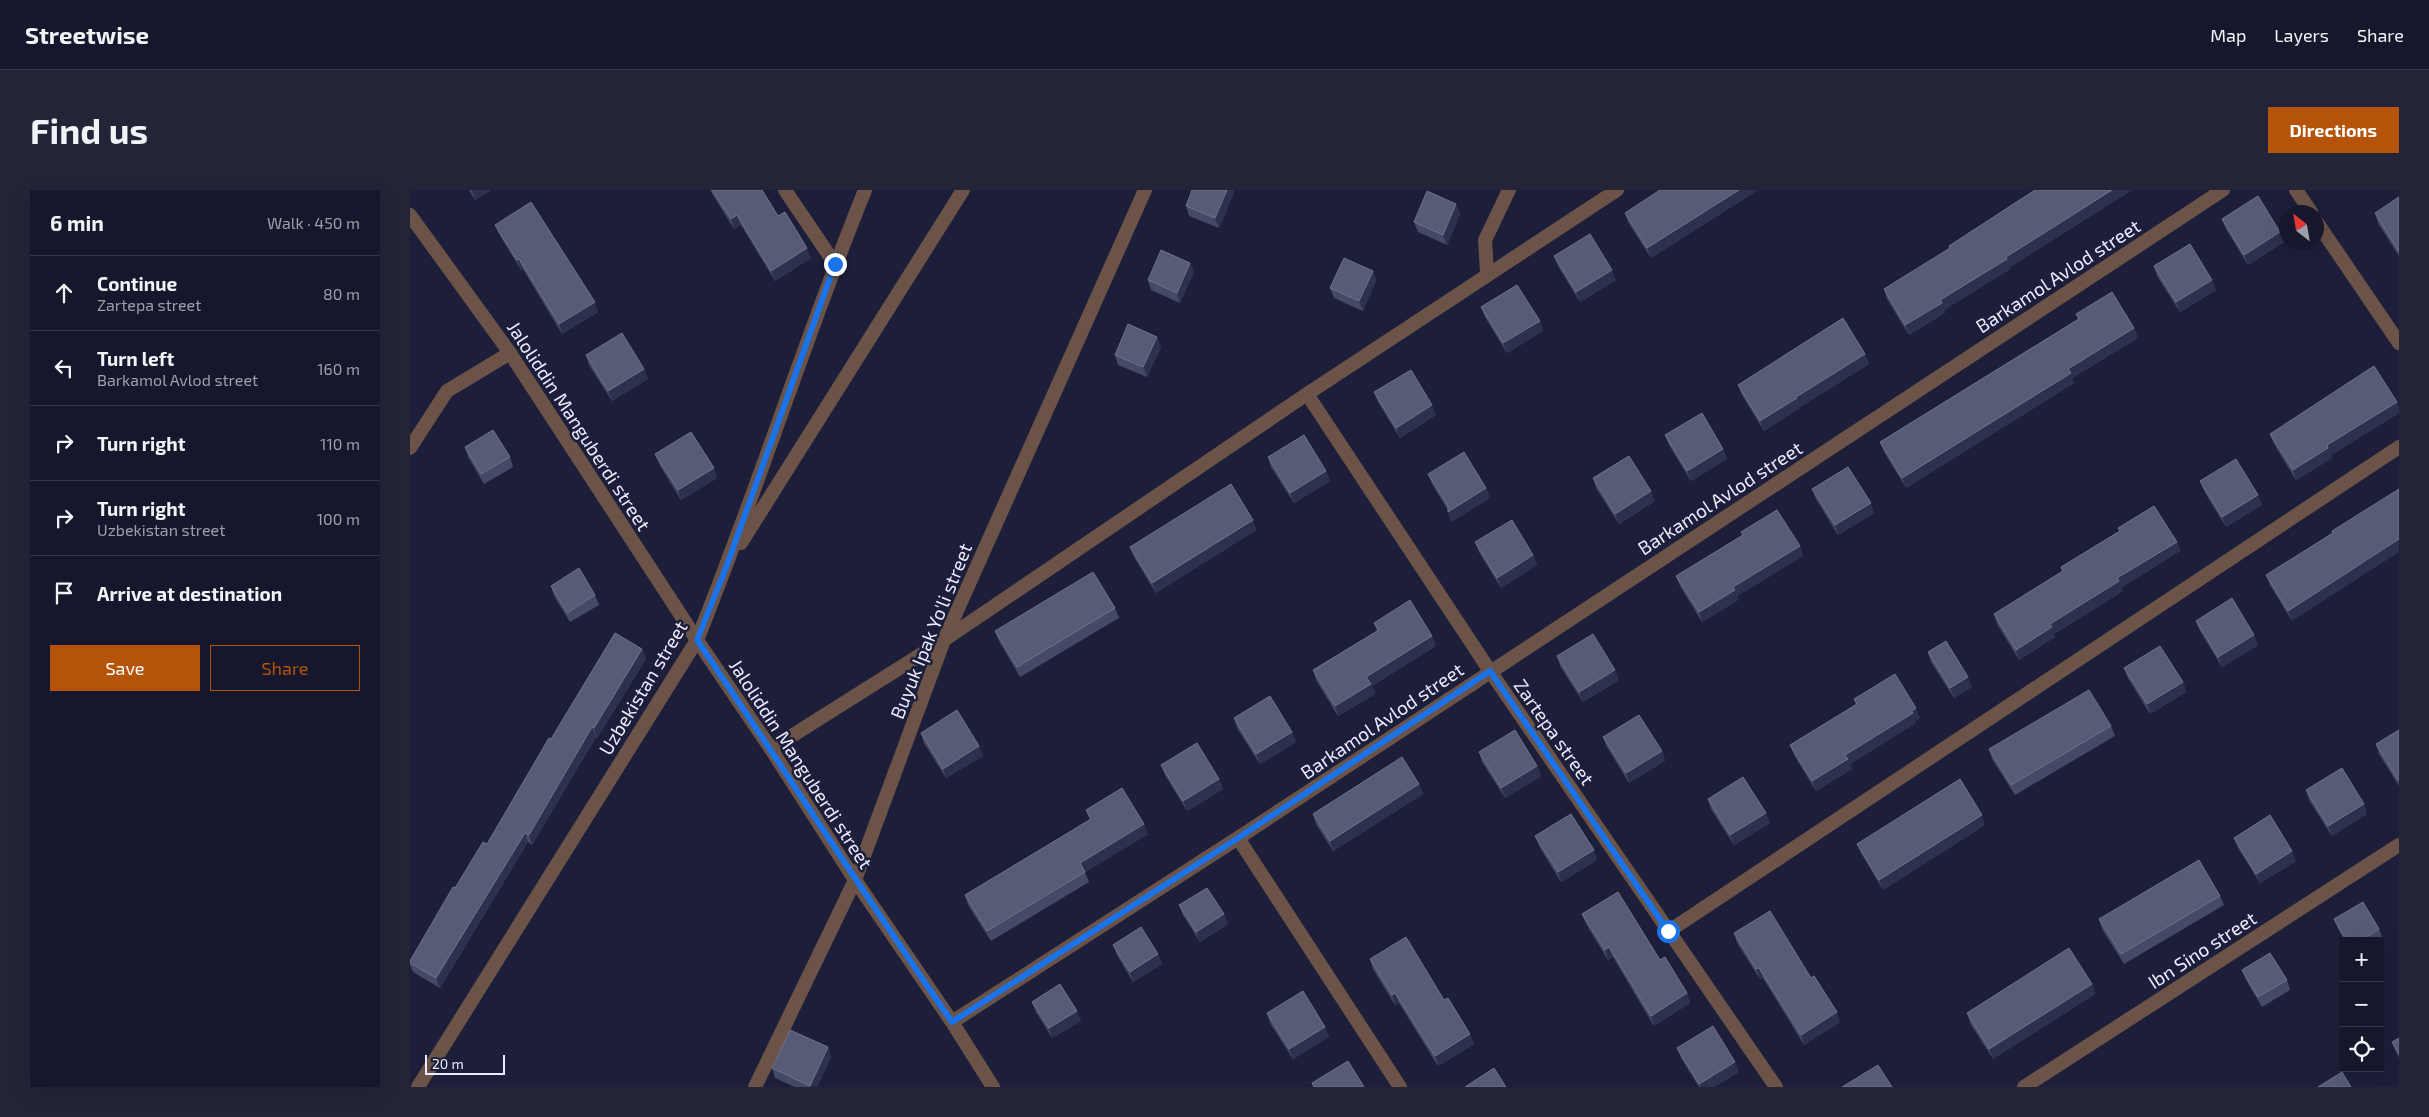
<!DOCTYPE html>
<meta charset="utf-8">
<style>
body{margin:0;font-family:"Exo 2",sans-serif;background:#232438;color:#f1f3f6}
.controls{position:absolute;right:15px;bottom:15px;display:grid;overflow:hidden;border-radius:0px;box-shadow:0 5px 20px #0002}
.controls button{width:45px;height:45px;display:grid;place-items:center;padding:0;border:0;border-bottom:1px solid #353648;background:#16172c;color:#f1f3f6;font:25px sans-serif}
.compass{position:absolute;left:1869px;top:15px;width:45px;height:45px;border-radius:50%;background:#16172c;box-shadow:0 5px 20px #0002;rotate:329deg}
.scale{position:absolute;left:15px;bottom:12px;width:80px;box-sizing:border-box;padding-left:5px;border:2px solid #e9ecfe;border-top:0;font-size:14px;line-height:18px;white-space:nowrap;color:#e9ecfe;-webkit-text-stroke:4px #1d1f3a;paint-order:stroke}
.stop{position:absolute;width:15px;height:15px;margin:-11px;border:4px solid #1a73e8;border-radius:50%;background:#fff}
.stop.end{background:#1a73e8;border-color:#fff;box-shadow:0 1px 5px #0008}
.list{margin:0;padding:0;list-style:none}
h2{display:flex;justify-content:space-between;align-items:center;height:65px;margin:0;padding:0 20px;font-size:21px}
h2 small{font-size:16px;font-weight:400;color:#9e9fa9}
.list li{display:grid;grid-template-columns:32px 1fr auto;gap:15px;align-items:center;box-sizing:border-box;height:75px;padding:0 20px;border-top:1px solid #353648}
.list b{display:block;font-size:19px;white-space:nowrap}
.list p{margin:0;font-size:16px;white-space:nowrap;color:#9e9fa9}
.list em{font-size:16px;font-style:normal;color:#9e9fa9}
.actions{display:flex;gap:10px;padding:15px 20px}
.actions a{flex:1;padding:11px 0;border:1px solid #b45309;border-radius:0px;text-align:center;font-size:18px;color:#b45309}
.actions .main{background:#b45309;color:#fff}
.icon{flex:none;width:28px;height:28px;fill:none;stroke:currentColor;stroke-width:2;stroke-linecap:round;stroke-linejoin:round}
.map{position:relative;flex:none;width:1989px;height:897px;overflow:hidden;border-radius:0px}
header{display:flex;align-items:center;gap:30px;box-sizing:border-box;height:70px;padding:0 25px;background:#16172c;border-bottom:1px solid #353648}
header strong{font-size:24px}
nav{display:flex;gap:28px;margin-inline-start:auto;font-size:18px}
.intro{display:flex;align-items:center;justify-content:space-between;box-sizing:border-box;height:120px;padding:0 30px}
h1{margin:0;font-size:35px}
.button{padding:12px 22px;border-radius:0px;background:#b45309;color:#fff;font-size:18px;font-weight:700}
main{display:flex;gap:30px;padding:0 30px}
aside{flex:1;background:#16172c;border-radius:0px;box-shadow:0 5px 20px #0002}
.map>svg:first-child{display:block}
</style>
<header>
<strong>Streetwise</strong>
<nav><a>Map</a><a>Layers</a><a>Share</a></nav>
</header>
<div class="intro"><h1>Find us</h1><a class="button">Directions</a></div>
<main>
<aside>
<h2>6 min<small>Walk · 450 m</small></h2>
<ul class="list">
<li><svg class="icon" aria-label="ahead" viewBox="0 0 24 24"><path d="M12 20V5M6 11l6-6 6 6"/></svg><div><b>Continue</b><p>Zartepa street</p></div><em>80 m</em></li>
<li><svg class="icon" aria-label="left" viewBox="0 0 24 24"><path d="M17 20v-9H6M10 6l-5 5 5 5"/></svg><div><b>Turn left</b><p>Barkamol Avlod street</p></div><em>160 m</em></li>
<li><svg class="icon" aria-label="right" viewBox="0 0 24 24"><path d="M7 20v-9h11M14 6l5 5-5 5"/></svg><div><b>Turn right</b></div><em>110 m</em></li>
<li><svg class="icon" aria-label="right" viewBox="0 0 24 24"><path d="M7 20v-9h11M14 6l5 5-5 5"/></svg><div><b>Turn right</b><p>Uzbekistan street</p></div><em>100 m</em></li>
<li><svg class="icon" aria-label="arrive" viewBox="0 0 24 24"><path d="M6 21V4h12l-3 4 3 4H6"/></svg><div><b>Arrive at destination</b></div></li>
</ul>
<div class="actions"><a class="main">Save</a><a>Share</a></div>
</aside>
<div class="map">
<svg width="1989" height="897" viewBox="0 0 1989 897">
<rect width="100%" height="100%" fill="#1d1f3a"/>
<g fill="none" stroke-linecap="round" stroke-linejoin="round">
<g stroke="#6b5348" stroke-width="14">
<polyline points="375,0 425,74"/>
<polyline points="1886,0 1901,22"/>
<polyline points="1906,31 1989,153"/>
<polyline points="1077,84 1075,50 1099,0"/>
<polyline points="897,204 1080,481 1366,897"/>
<polyline points="0,258 37,201 100,163"/>
<polyline points="331,353 553,0"/>
<polyline points="361,559 534,450 897,204 1207,0"/>
<polyline points="828,648 990,897"/>
<polyline points="1259,741 1989,257"/>
<polyline points="542,832 828,648 1813,0"/>
<path d="M 8,897 L 287,450 C 347,302 395,148 455,0"/>
<polyline points="345,897 445,690 534,450 735,0"/>
<polyline points="1614,897 1989,655"/>
</g>
<polyline stroke="#6b5348" stroke-width="14" points="0,25 100,163 287,450 361,559 445,690 542,832 583,897"/>
</g>
<g fill="#464965">
<polygon points="59,0 81,0 65,10"/>
<polygon points="300,0 352,0 368,26 401,68 365,91 331,35 324,39"/>
<polygon points="782,0 825,0 809,38 779,26 776,16"/>
<polygon points="1250,0 1348,0 1241,68 1218,32 1215,23"/>
<polygon points="1625,0 1722,0 1600,77 1600,79 1534,120 1535,123 1499,145 1477,109 1474,99 1540,59 1539,56"/>
<polygon points="1989,7 1989,66 1968,33 1965,23"/>
<polygon points="1046,14 1050,24 1037,55 1008,42 1004,32"/>
<polygon points="1812,29 1874,52 1838,75 1816,39"/>
<polygon points="85,35 188,122 152,144 113,79 111,80 89,44"/>
<polygon points="1144,66 1206,90 1170,112 1148,76"/>
<polygon points="780,73 784,82 770,113 741,100 738,90"/>
<polygon points="1744,76 1806,100 1770,122 1747,86"/>
<polygon points="963,81 966,91 953,121 924,108 920,98"/>
<polygon points="1071,117 1130,131 1133,141 1097,163 1075,127"/>
<polygon points="1666,124 1724,138 1728,148 1662,188 1664,193 1496,298 1474,262 1470,252 1668,129"/>
<polygon points="747,147 751,157 737,187 708,175 705,165"/>
<polygon points="1455,164 1459,174 1390,217 1390,218 1354,241 1332,205 1328,195"/>
<polygon points="176,165 234,179 238,189 202,211 179,175"/>
<polygon points="964,202 1026,225 990,248 968,212"/>
<polygon points="1987,212 1989,218 1989,223 1921,265 1922,268 1886,290 1864,254 1860,244"/>
<polygon points="1255,245 1313,259 1317,269 1281,291 1259,255"/>
<polygon points="55,257 100,267 103,277 74,294 58,267"/>
<polygon points="245,264 307,288 271,310 249,274"/>
<polygon points="858,267 916,281 920,291 884,313 861,277"/>
<polygon points="1018,284 1076,298 1080,308 1041,332 1038,320 1022,294"/>
<polygon points="1183,288 1245,311 1209,334 1186,298"/>
<polygon points="1790,291 1852,315 1816,337 1794,301"/>
<polygon points="1402,299 1464,323 1428,345 1406,309"/>
<polygon points="843,330 846,340 746,403 724,367 720,357"/>
<polygon points="1708,338 1767,352 1770,361 1711,398 1713,401 1644,444 1645,447 1609,470 1587,434 1584,424 1652,381 1651,377 1710,341"/>
<polygon points="1331,342 1390,356 1393,366 1327,406 1328,410 1292,432 1270,396 1266,386 1333,345"/>
<polygon points="1923,343 1882,431 1860,395 1856,385"/>
<polygon points="1065,352 1123,365 1127,375 1091,398 1069,362"/>
<polygon points="141,396 185,405 189,415 160,432 144,406"/>
<polygon points="705,418 709,428 610,487 589,451 585,441"/>
<polygon points="1786,431 1844,445 1848,455 1812,477 1790,441"/>
<polygon points="964,433 1022,446 1026,456 962,496 965,504 928,526 906,490 903,480 967,441"/>
<polygon points="232,459 236,469 187,548 186,547 122,655 118,652 30,798 3,782 0,775 0,771 45,698 77,654 141,549"/>
<polygon points="1518,462 1562,497 1544,508 1521,472"/>
<polygon points="1147,466 1209,490 1173,512 1150,476"/>
<polygon points="1714,478 1773,492 1776,502 1740,524 1718,488"/>
<polygon points="1444,509 1510,528 1505,531 1506,533 1440,574 1442,579 1406,601 1384,565 1380,555 1446,515"/>
<polygon points="824,528 882,542 886,552 850,574 827,538"/>
<polygon points="1701,536 1705,546 1605,605 1582,569 1579,559"/>
<polygon points="1989,540 1989,596 1969,564 1966,554"/>
<polygon points="511,543 569,556 573,566 536,588 514,553"/>
<polygon points="1193,547 1252,561 1255,571 1219,593 1197,557"/>
<polygon points="1069,562 1127,576 1131,586 1095,608 1072,572"/>
<polygon points="751,575 809,589 813,599 777,621 755,585"/>
<polygon points="1009,594 1013,604 923,661 906,634 903,624"/>
<polygon points="1896,600 1957,624 1922,646 1899,610"/>
<polygon points="1298,609 1360,633 1324,655 1301,619"/>
<polygon points="676,620 734,634 738,644 675,682 679,692 581,751 558,715 555,705 680,630"/>
<polygon points="1575,635 1473,700 1451,663 1447,654"/>
<polygon points="1125,646 1187,670 1151,692 1129,656"/>
<polygon points="1824,648 1886,671 1850,693 1828,658"/>
<polygon points="1810,706 1814,715 1714,774 1692,739 1689,729"/>
<polygon points="769,715 814,724 818,734 790,752 773,725"/>
<polygon points="1172,724 1250,770 1277,803 1280,813 1244,836 1203,767 1198,770 1176,734"/>
<polygon points="1924,729 1969,739 1973,749 1970,751 1935,751 1928,739"/>
<polygon points="1324,743 1401,788 1430,832 1394,855 1353,788 1350,789 1327,753"/>
<polygon points="703,755 748,764 752,774 723,792 707,765"/>
<polygon points="960,769 1034,810 1064,854 1028,876 989,813 985,815 963,779"/>
<polygon points="1832,780 1877,790 1880,800 1852,817 1836,790"/>
<polygon points="1682,794 1685,804 1583,869 1560,833 1557,823"/>
<polygon points="622,812 671,831 642,848 626,822"/>
<polygon points="857,823 915,837 919,847 883,869 860,833"/>
<polygon points="1989,848 1989,868 1986,862 1982,852"/>
<polygon points="418,857 421,867 407,897 385,897 365,888 362,878"/>
<polygon points="1267,858 1329,882 1304,897 1289,897 1271,868"/>
</g>
<g fill="#2e314d">
<polygon points="62,0 81,0 65,10"/>
<polygon points="817,0 825,0 809,38 805,28"/>
<polygon points="1329,0 1348,0 1241,68 1237,58"/>
<polygon points="1702,0 1722,0 1600,77 1600,79 1534,120 1535,123 1499,145 1495,135 1530,110 1596,67"/>
<polygon points="1046,14 1050,24 1037,55 1033,45"/>
<polygon points="327,25 331,35 324,39 321,29"/>
<polygon points="1870,42 1874,52 1838,75 1834,65"/>
<polygon points="397,58 401,68 365,91 361,81"/>
<polygon points="109,69 113,79 111,80 107,70"/>
<polygon points="780,73 784,82 770,113 767,103"/>
<polygon points="1202,80 1206,90 1170,112 1166,102"/>
<polygon points="963,81 966,91 953,121 949,111"/>
<polygon points="1802,90 1806,100 1770,122 1766,112"/>
<polygon points="185,112 188,122 152,144 149,134"/>
<polygon points="1130,131 1133,141 1097,163 1093,153"/>
<polygon points="1724,138 1728,148 1662,188 1664,193 1496,298 1492,288 1658,179"/>
<polygon points="747,147 751,157 737,187 733,177"/>
<polygon points="1455,164 1459,174 1390,217 1390,218 1354,241 1350,231 1386,207"/>
<polygon points="234,179 238,189 202,211 198,201"/>
<polygon points="1987,212 1989,218 1989,223 1921,265 1922,268 1886,290 1883,280 1917,255"/>
<polygon points="1022,215 1026,225 990,248 986,238"/>
<polygon points="1313,259 1317,269 1281,291 1277,281"/>
<polygon points="304,278 307,288 271,310 268,300"/>
<polygon points="916,281 920,291 884,313 880,303"/>
<polygon points="1076,298 1080,308 1041,332 1038,322"/>
<polygon points="1241,301 1245,311 1209,334 1205,324"/>
<polygon points="1848,305 1852,315 1816,337 1812,327"/>
<polygon points="1461,313 1464,323 1428,345 1425,335"/>
<polygon points="843,330 846,340 746,403 742,393"/>
<polygon points="1989,349 1989,362 1882,431 1878,421"/>
<polygon points="1767,352 1770,361 1711,398 1713,401 1644,444 1645,447 1609,470 1606,460 1640,434 1707,388"/>
<polygon points="1390,356 1393,366 1327,406 1328,410 1292,432 1289,422 1323,397"/>
<polygon points="1123,365 1127,375 1091,398 1087,388"/>
<polygon points="1844,445 1848,455 1812,477 1808,467"/>
<polygon points="1022,446 1026,456 962,496 965,504 928,526 925,516 956,487"/>
<polygon points="232,459 236,469 187,548 184,538"/>
<polygon points="1205,480 1209,490 1173,512 1169,502"/>
<polygon points="1558,487 1562,497 1544,508 1540,498"/>
<polygon points="1773,492 1776,502 1740,524 1737,514"/>
<polygon points="1506,518 1510,528 1505,531 1506,533 1440,574 1442,579 1406,601 1402,591 1435,565"/>
<polygon points="182,537 186,547 122,655 119,645"/>
<polygon points="882,542 886,552 850,574 846,564"/>
<polygon points="569,556 573,566 536,588 533,579"/>
<polygon points="1252,561 1255,571 1219,593 1216,583"/>
<polygon points="1127,576 1131,586 1095,608 1091,598"/>
<polygon points="809,589 813,599 777,621 773,611"/>
<polygon points="1009,594 1013,604 923,661 920,651"/>
<polygon points="1954,614 1957,624 1922,646 1918,636"/>
<polygon points="1356,623 1360,633 1324,655 1320,645"/>
<polygon points="1572,625 1575,635 1473,700 1469,690"/>
<polygon points="734,634 738,644 675,682 670,673"/>
<polygon points="115,643 118,652 30,798 26,788"/>
<polygon points="1184,660 1187,670 1151,692 1148,682"/>
<polygon points="1882,661 1886,671 1850,693 1846,684"/>
<polygon points="814,724 818,734 790,752 786,742"/>
<polygon points="1199,757 1203,767 1198,770 1195,760"/>
<polygon points="748,764 752,774 723,792 720,782"/>
<polygon points="1349,778 1353,788 1350,789 1346,779"/>
<polygon points="1682,794 1685,804 1583,869 1579,859"/>
<polygon points="985,803 989,813 985,815 982,805"/>
<polygon points="1277,803 1280,813 1244,836 1241,826"/>
<polygon points="667,821 671,831 642,848 639,838"/>
<polygon points="1427,822 1430,832 1394,855 1391,845"/>
<polygon points="915,837 919,847 883,869 879,859"/>
<polygon points="1060,844 1064,854 1028,876 1025,866"/>
<polygon points="418,857 421,867 407,897 400,897 400,896"/>
<polygon points="1325,872 1329,882 1304,897 1291,897 1289,894"/>
</g>
<g fill="#585b75" stroke="#6e728a">
<polygon points="302,0 352,0 368,26 375,22 397,58 361,81 327,25 321,29"/>
<polygon points="782,0 817,0 805,28 776,16"/>
<polygon points="1250,0 1329,0 1237,58 1215,23"/>
<polygon points="1625,0 1702,0 1596,67 1597,69 1530,110 1532,113 1495,135 1474,99 1540,58 1539,56"/>
<polygon points="1017,1 1046,14 1033,45 1004,32"/>
<polygon points="1848,6 1870,42 1834,65 1812,29"/>
<polygon points="1989,7 1989,62 1965,23"/>
<polygon points="121,12 185,112 149,134 109,69 107,70 85,35"/>
<polygon points="1180,44 1202,80 1166,102 1144,66"/>
<polygon points="1780,54 1802,90 1766,112 1744,76"/>
<polygon points="751,60 780,73 767,103 738,90"/>
<polygon points="934,68 963,81 949,111 920,98"/>
<polygon points="1107,95 1130,131 1093,153 1071,117"/>
<polygon points="1702,102 1724,138 1658,179 1661,183 1492,288 1470,252 1669,129 1666,124"/>
<polygon points="1433,128 1455,164 1386,207 1387,208 1350,231 1328,195"/>
<polygon points="718,134 747,147 733,177 705,165"/>
<polygon points="212,143 234,179 198,201 176,165"/>
<polygon points="1964,176 1987,212 1917,255 1918,258 1883,280 1860,244"/>
<polygon points="1001,180 1022,215 986,238 964,202"/>
<polygon points="1292,223 1313,259 1277,281 1255,245"/>
<polygon points="83,240 100,267 71,284 55,257"/>
<polygon points="281,242 304,278 268,300 245,264"/>
<polygon points="894,245 916,281 880,303 858,267"/>
<polygon points="1054,262 1076,298 1038,322 1038,316 1018,284"/>
<polygon points="1219,266 1241,301 1205,324 1183,288"/>
<polygon points="1826,269 1848,305 1812,327 1790,291"/>
<polygon points="1438,277 1461,313 1425,335 1402,299"/>
<polygon points="821,294 843,330 742,393 720,357"/>
<polygon points="1989,299 1989,349 1878,421 1856,385 1923,343 1922,341"/>
<polygon points="1744,316 1767,352 1707,388 1709,391 1640,434 1642,437 1606,460 1584,424 1653,381 1651,377 1710,341 1708,338"/>
<polygon points="1367,320 1390,356 1323,397 1325,400 1289,422 1266,386 1333,345 1331,342"/>
<polygon points="1102,330 1123,365 1087,388 1065,352"/>
<polygon points="169,378 185,405 157,423 141,396"/>
<polygon points="683,382 705,418 607,477 585,441"/>
<polygon points="1822,408 1844,445 1808,467 1786,431"/>
<polygon points="1000,410 1022,446 956,487 961,494 925,516 903,480 969,440 964,433"/>
<polygon points="205,443 232,459 184,538 182,537 119,645 115,643 26,788 0,773 0,771 43,697 45,698 73,652 77,654 139,548 141,549"/>
<polygon points="1183,444 1205,480 1169,502 1147,466"/>
<polygon points="1536,451 1558,487 1540,498 1518,462"/>
<polygon points="1750,456 1773,492 1737,514 1714,478"/>
<polygon points="1485,484 1506,518 1501,522 1503,523 1435,565 1438,569 1402,591 1380,555 1447,514 1444,509"/>
<polygon points="1679,500 1701,536 1601,595 1579,559"/>
<polygon points="860,506 882,542 846,564 824,528"/>
<polygon points="547,520 569,556 533,579 511,543"/>
<polygon points="1229,525 1252,561 1216,583 1193,547"/>
<polygon points="1105,540 1127,576 1091,598 1069,562"/>
<polygon points="1989,540 1989,589 1988,590 1966,554"/>
<polygon points="787,553 809,589 773,611 751,575"/>
<polygon points="992,567 1009,594 920,651 903,624"/>
<polygon points="1932,578 1954,614 1918,636 1896,600"/>
<polygon points="1333,587 1356,623 1320,645 1298,609"/>
<polygon points="1550,589 1572,625 1469,690 1447,654"/>
<polygon points="712,598 734,634 670,673 675,682 577,741 555,705 681,629 676,620"/>
<polygon points="1161,624 1184,660 1148,682 1125,646"/>
<polygon points="1860,625 1882,661 1846,684 1824,648"/>
<polygon points="1789,670 1810,706 1711,764 1689,729"/>
<polygon points="797,698 814,724 786,742 769,715"/>
<polygon points="1208,702 1250,770 1255,767 1277,803 1241,826 1199,757 1195,760 1172,724"/>
<polygon points="1953,712 1969,739 1950,751 1937,751 1924,729"/>
<polygon points="1360,721 1401,788 1404,786 1427,822 1391,845 1349,778 1346,779 1324,743"/>
<polygon points="731,737 748,764 720,782 703,755"/>
<polygon points="996,747 1034,810 1038,808 1060,844 1025,866 985,803 982,805 960,769"/>
<polygon points="1659,758 1682,794 1579,859 1557,823"/>
<polygon points="1860,763 1877,790 1848,807 1832,780"/>
<polygon points="650,794 667,821 639,838 622,812"/>
<polygon points="893,801 915,837 879,859 857,823"/>
<polygon points="1303,836 1325,872 1289,894 1267,858"/>
<polygon points="380,840 418,857 400,896 362,878"/>
<polygon points="1989,848 1989,864 1982,852"/>
<polygon points="938,871 954,897 904,897 902,893"/>
<polygon points="1468,875 1482,897 1432,897"/>
<polygon points="1084,878 1096,897 1055,897"/>
<polygon points="1932,882 1941,897 1908,897"/>
</g>
<g fill="none" stroke-linecap="round" stroke-linejoin="round">
<path stroke="#1a73e8" stroke-width="6" d="M 425,74 L 317,375 L 287,450 C 373,577 455,706 542,832 L 828,648 L 1080,481 L 1258,741"/>
</g>
<g text-anchor="middle" stroke-width="5" stroke-linejoin="round" paint-order="stroke">
<g font-size="19" fill="#e9ecfe" stroke="#1d1f3a">
<text transform="translate(1648 86) rotate(-33)" y="7">Barkamol Avlod street</text>
<text transform="translate(169 236) rotate(57)" y="7">Jaloliddin Manguberdi street</text>
<text transform="translate(1310 308) rotate(-33)" y="7">Barkamol Avlod street</text>
<text transform="translate(521 441) rotate(-68)" y="7">Buyuk Ipak Yo'li street</text>
<text transform="translate(233 498) rotate(-59)" y="7">Uzbekistan street</text>
<text transform="translate(972 531) rotate(-34)" y="7">Barkamol Avlod street</text>
<text transform="translate(1144 542) rotate(55)" y="7">Zartepa street</text>
<text transform="translate(391 574) rotate(57)" y="7">Jaloliddin Manguberdi street</text>
<text transform="translate(1792 760) rotate(-33)" y="7">Ibn Sino street</text>
</g>
</g>
</svg>
<div class="controls">
<button>+</button>
<button>−</button>
<button><svg class="icon" aria-label="locate" viewBox="0 0 24 24"><circle cx="12" cy="12" r="6"/><path d="M12 2v4M12 18v4M2 12h4M18 12h4"/></svg></button>
</div>
<svg class="compass" viewBox="-18 -18 36 36"><path d="M0-13l5 13h-10z" fill="#e53935"/><path d="M0 13l5-13h-10z" fill="#9e9fa9"/></svg>
<div class="scale">20 m</div>
<div class="stop" style="left:1258px;top:741px"></div>
<div class="stop end" style="left:425px;top:74px"></div>
</div>
</main>
